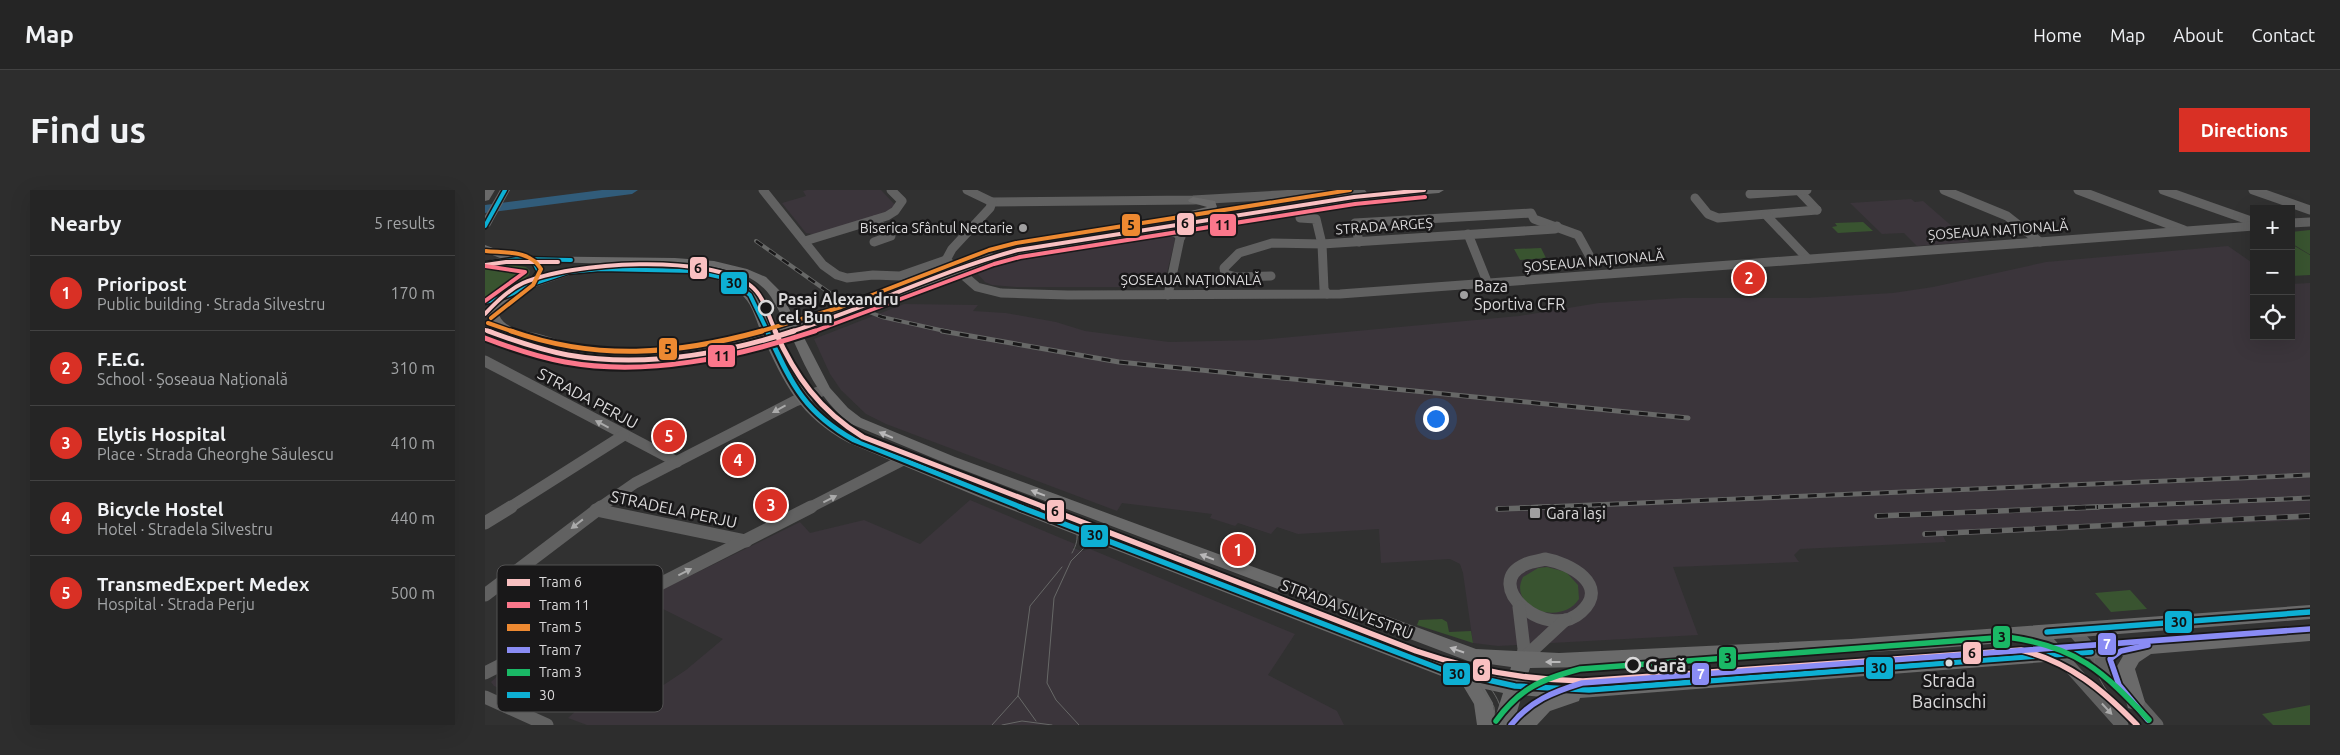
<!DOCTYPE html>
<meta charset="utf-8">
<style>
body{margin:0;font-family:Ubuntu,sans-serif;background:#2d2d2d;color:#f1f3f6}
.controls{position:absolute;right:15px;top:15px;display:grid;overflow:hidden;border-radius:0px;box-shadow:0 5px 20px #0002}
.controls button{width:45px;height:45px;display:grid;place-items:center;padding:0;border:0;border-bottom:1px solid #424242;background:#252525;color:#f1f3f6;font:25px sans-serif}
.you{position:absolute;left:950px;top:228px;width:18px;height:18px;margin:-12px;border:4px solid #fff;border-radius:50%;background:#1a73e8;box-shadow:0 0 0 8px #1a73e833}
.badge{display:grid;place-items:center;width:32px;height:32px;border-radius:50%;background:#d93025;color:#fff;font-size:16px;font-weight:700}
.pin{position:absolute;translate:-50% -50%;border:2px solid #fff;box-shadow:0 1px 5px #0006}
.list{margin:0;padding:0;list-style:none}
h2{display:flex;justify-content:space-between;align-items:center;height:65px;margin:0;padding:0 20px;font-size:21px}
h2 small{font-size:16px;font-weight:400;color:#a3a5a7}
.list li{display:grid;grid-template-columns:32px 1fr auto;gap:15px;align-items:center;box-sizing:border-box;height:75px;padding:0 20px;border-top:1px solid #424242}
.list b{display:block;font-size:19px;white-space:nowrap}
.list p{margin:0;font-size:16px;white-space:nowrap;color:#a3a5a7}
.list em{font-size:16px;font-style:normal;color:#a3a5a7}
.icon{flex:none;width:28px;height:28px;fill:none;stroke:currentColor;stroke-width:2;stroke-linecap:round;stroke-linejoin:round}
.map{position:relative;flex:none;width:1825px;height:535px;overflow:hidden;border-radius:0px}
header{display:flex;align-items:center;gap:30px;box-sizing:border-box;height:70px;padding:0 25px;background:#252525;border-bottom:1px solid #424242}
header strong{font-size:24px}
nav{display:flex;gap:28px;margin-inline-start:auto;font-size:18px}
.intro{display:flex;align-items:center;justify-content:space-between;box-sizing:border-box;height:120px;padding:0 30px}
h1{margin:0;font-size:35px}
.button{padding:12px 22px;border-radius:0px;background:#d93025;color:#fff;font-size:18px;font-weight:700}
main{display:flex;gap:30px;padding:0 30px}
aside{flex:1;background:#252525;border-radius:0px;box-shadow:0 5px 20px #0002}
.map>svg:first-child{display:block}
</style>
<header>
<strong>Map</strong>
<nav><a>Home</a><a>Map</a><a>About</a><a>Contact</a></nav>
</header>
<div class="intro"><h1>Find us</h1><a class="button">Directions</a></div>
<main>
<aside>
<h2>Nearby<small>5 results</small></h2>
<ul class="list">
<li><span class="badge">1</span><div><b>Prioripost</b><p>Public building · Strada Silvestru</p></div><em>170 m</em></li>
<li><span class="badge">2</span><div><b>F.E.G.</b><p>School · Șoseaua Națională</p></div><em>310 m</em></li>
<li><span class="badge">3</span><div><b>Elytis Hospital</b><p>Place · Strada Gheorghe Săulescu</p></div><em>410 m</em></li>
<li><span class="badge">4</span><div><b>Bicycle Hostel</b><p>Hotel · Stradela Silvestru</p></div><em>440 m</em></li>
<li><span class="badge">5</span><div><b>TransmedExpert Medex</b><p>Hospital · Strada Perju</p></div><em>500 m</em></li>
</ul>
</aside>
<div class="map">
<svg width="1825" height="535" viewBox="0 0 1825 535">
<rect width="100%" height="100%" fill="#313131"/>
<g fill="#3b353b">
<polygon points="322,0 396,0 411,16 408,20 332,45 321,43 297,13 321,6 318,1"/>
<polygon points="1426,9 1430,12 1438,11 1485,52 1432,56 1419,43 1397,44 1365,13"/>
<polygon points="679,44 687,46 690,50 680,90 656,91 654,94 640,94 634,97 531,97 507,95 500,92 489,80 534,65"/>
<polygon points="1743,56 1769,74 1769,146 1806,146 1806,94 1825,93 1825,330 1458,346 1461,352 1315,359 1309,365 1314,372 1188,377 1213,445 1013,456 988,453 978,383 975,374 965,369 896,373 894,339 813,344 792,337 786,344 753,333 750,336 725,328 727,324 637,313 632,321 401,234 381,224 356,200 345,184 329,149 419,114 493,115 488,121 521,123 571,132 600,141 684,152 774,150 1034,126 1114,113 1197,108 1323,108 1408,103 1448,97 1561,72"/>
<polygon points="485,310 590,354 588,358 597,361 605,359 810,444 783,485 852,521 859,535 102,535 83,528 129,486 92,472 35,506 9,496 6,492 18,481 85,447 117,461 111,469 174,498 201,480 238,449 158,409 315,332 325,343 379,330 435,354"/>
</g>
<g fill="#395430">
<polygon points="1378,32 1388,41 1353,43 1347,37 1352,36 1350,33"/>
<polygon points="1825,40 1825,64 1824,64 1806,53 1806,42"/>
<polygon points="1806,54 1825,65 1825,85 1806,86"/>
<polygon points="1056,58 1061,68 1035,70 1029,59"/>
<polygon points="21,74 41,77 45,81 44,85 27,98 0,108 0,78"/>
<path d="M 1062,377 L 1081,382 L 1093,395 L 1094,409 C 1076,437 1022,418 1038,387 L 1053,378 Z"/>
<polygon points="1645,400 1662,419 1626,422 1610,403"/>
<polygon points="957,429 962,432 964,442 986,441 988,453 932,435 934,430"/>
<polygon points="1825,515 1825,535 1788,535 1777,524"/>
</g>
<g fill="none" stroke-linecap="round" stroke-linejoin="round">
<polygon fill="#315c7a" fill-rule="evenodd" points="117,0 153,0 147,4 0,23 0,15"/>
<g stroke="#616161" stroke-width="9">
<polyline points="278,0 338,75 352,85 362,88 388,85 415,86 461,70"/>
<polyline points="482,0 507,12 708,10 863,1 875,1 879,6"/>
<polyline points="1459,0 1522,26 1555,52"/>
<polyline points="1593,0 1699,40"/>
<polyline points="1678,0 1769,32"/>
<polyline points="1768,0 1825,20"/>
<polyline points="1314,1 1332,20"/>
<polyline points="1265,4 1322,0"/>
<polyline points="1210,8 1223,24 1233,28 1332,20"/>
<polyline points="1281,25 1323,69"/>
<polyline points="815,28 831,29 837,54 839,99 842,104"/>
<polyline points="1806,33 1825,32"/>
<polyline points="673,39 691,43 696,47"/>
<polyline points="983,44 1001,89 999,95"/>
<polyline points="320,51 402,26 410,21 417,11 406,0"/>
<polyline points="389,52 406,46 390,30"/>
<polyline points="874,52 870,33 1046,23 1049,29 1093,45 1104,65"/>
<polyline points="461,70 492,97 516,103 583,105 855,104 1769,36"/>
<polyline points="461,70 467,59 505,18 507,12"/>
<polyline points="786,86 752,87 740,84 739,78 754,63 787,53 837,54 1070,39 1072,36"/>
<polyline points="683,105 698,34"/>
</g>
<g stroke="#616161" stroke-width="11">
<polyline points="0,171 192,272"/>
<polyline points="24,318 139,245"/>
<polyline points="114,318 150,293 310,211 339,200"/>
<polyline points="324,318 416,271"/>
</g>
<g stroke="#616161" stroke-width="13">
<polyline points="111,320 261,351"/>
<polyline points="0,333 26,317"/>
<path d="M 1060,369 C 1084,373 1126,395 1096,422 C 1062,453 994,394 1041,374 C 1047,371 1054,371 1060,369 Z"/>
<polyline points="0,405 116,317"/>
<polyline points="1034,417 1039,459 1037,472"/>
<polyline points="1588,440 1672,535"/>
<polyline points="1555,443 1637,535"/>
<polyline points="1037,470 1080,430"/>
<polyline points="0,483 326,317"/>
<polyline points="0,507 62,535"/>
</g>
<g fill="#6a6a6a" fill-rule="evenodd">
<polygon points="0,0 10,0 4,10 0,11"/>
<polygon points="15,0 25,0 5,36 0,39 0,26"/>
<path d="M 915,0 L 959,0 L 954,3 C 859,10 766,27 672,42 C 616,51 561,59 507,72 L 501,69 L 503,67 C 558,52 614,45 671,36 C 752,23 833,8 915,0 Z"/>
<polygon points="708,7 730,11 732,17 728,23 702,26 702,22 722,17 704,12 703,10"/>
<path d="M 0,55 L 29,66 L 190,68 L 229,71 L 262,79 L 281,87 L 295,101 L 345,198 L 363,218 L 376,228 L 470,267 L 991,459 L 1074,463 L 1366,449 L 1825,415 L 1825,429 L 1442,459 L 1101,477 L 1045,478 L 1041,490 L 1104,492 L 1825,437 L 1825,451 L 1666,464 L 1654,472 L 1650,479 L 1660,512 L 1657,518 L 1650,520 L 1643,518 L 1631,478 L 1638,466 L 1095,508 L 1094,511 L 1065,521 L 1052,535 L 1029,535 L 1051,509 L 1057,507 L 1037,505 L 1028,535 L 992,535 L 989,514 L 977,494 L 496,308 L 364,253 C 314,226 300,195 277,145 C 272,133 268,116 259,107 C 246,91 226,88 208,83 L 208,79 L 212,77 L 248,86 L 269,102 L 301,167 L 323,206 L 336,222 L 354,236 L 374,247 L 508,300 L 962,473 L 1023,488 L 1026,477 L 983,471 L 460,273 L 366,234 C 320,198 315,154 286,107 C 279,96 266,87 253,83 C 216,71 174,74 136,74 C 91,73 45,71 0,77 L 0,71 L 15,68 L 0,62 ZM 1000,499 L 1018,503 L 1010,528 L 1008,513 Z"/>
<polygon points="112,75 118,79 116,81 85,85 41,100 35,96 37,93 83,78"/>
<path d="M 30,99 L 36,103 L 23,113 L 14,125 C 20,139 37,140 50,143 C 70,148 89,156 109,158 C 162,164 214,155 265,144 L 271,148 L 270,151 C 218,163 162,172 109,166 C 88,164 67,156 46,150 C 28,145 10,144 2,125 L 15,107 Z"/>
<polygon points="0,140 74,162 115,168 122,172 115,176 72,170 0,148"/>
</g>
<g stroke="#676867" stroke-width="1">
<polyline points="0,110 23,103"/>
<path d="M 545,308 C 569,320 606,330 587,363"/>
<path d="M 1621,451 L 1610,460 C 1607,479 1616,493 1627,508"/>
<polyline points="1517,459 1649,449"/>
<path d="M 974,470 C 998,487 1017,504 1019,535"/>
<polyline points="993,492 1009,517 1011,535"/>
<polyline points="533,506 551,531"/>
<polyline points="507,535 533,506 545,416 577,377"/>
<polyline points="517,535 537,531 567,535"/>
<polyline points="594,535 571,510 562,493 569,408 586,371 605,352 623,348 696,365"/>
<path d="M 1027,535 C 1047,510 1068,499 1098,491"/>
</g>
<defs>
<polyline id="rail-far2" points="271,51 356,111 397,127 464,142"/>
<g id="rail-far1">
<polyline points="457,141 634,172 1203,228"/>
<polyline points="1035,318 1825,285"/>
<polyline points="1583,318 1825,308"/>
</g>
<g id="rail">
<polyline points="1013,319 1065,317"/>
<polyline points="1392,326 1613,317"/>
<polyline points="1440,344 1825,326"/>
</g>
</defs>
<use href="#rail-far2" stroke="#676867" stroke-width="4"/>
<use href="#rail-far1" stroke="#676867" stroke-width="5"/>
<use href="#rail" stroke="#676867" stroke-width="5.5"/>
<use href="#rail-far2" stroke="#191819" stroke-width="2.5" stroke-dasharray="8" stroke-linecap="butt"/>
<use href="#rail-far1" stroke="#191819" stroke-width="3" stroke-dasharray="9" stroke-linecap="butt"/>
<use href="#rail" stroke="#191819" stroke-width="4" stroke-dasharray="11" stroke-linecap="butt"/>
<polyline stroke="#6a6a6a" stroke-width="11" points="308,142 507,69"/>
<polyline stroke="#6a6a6a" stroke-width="14" points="264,156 312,141"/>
<defs>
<g id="bus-1-far2">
<polyline points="0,36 20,0"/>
<polyline points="0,74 33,69 86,70"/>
<polyline points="41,96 83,82 115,79 208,81 244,89 265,105 283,142"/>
<path d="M 0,112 C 21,107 42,101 54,82 L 50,74"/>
</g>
<path id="bus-1-far1" d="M 282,141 C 306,192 318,222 369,250 L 538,318"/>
<g id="bus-1">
<polyline points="535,317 958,480 1030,496 1104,500 1606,462"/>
<polyline points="1562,442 1825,422"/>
</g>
</defs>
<use href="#bus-1-far2" stroke="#191819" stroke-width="7"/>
<use href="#bus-1-far1" stroke="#191819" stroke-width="9"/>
<use href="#bus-1" stroke="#191819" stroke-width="9"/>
<use href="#bus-1-far2" stroke="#0dafd3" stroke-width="4"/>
<use href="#bus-1-far1" stroke="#0dafd3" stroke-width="5"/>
<use href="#bus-1" stroke="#0dafd3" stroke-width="5.5"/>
<defs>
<g id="tram-1-far2">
<polyline points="0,75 21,72 73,72"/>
<path d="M 0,124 C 11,112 23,100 38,93 C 85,72 225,63 266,96 C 280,107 283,127 291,142"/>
<polyline points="0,140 7,142"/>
<path d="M 305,142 C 382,118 455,81 533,60 L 869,7 L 939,0"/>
</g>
<g id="tram-1-far1">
<path d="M 3,141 C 30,151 56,160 83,165 C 158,178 238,164 309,141"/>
<path d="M 290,141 C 310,186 335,221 378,247 L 562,318"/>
</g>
<path id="tram-1" d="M 558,317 L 931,461 C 986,480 1040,490 1098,491 L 1536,460 C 1585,472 1618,500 1652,535"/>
<g id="tram-2-far1">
<polyline points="0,76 40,82 0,111"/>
<polyline points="327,142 509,74 535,67 870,14 940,7"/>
</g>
<path id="tram-2" d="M 0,148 C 26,158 52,167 80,172 C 163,187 251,167 330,141"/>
<g id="tram-3-far1">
<path d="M 1,61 C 20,63 45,60 56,79 L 48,95 L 6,128"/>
<polyline points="3,133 29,142"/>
<polyline points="273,142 356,117 504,60 531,53 865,0"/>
</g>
<path id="tram-3" d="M 26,141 C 112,171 190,165 277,141"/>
<g id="tram-4">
<polyline points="1663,455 1636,461 1625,469 1634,495 1663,530"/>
<path d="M 1026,535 C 1045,511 1068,502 1097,493 L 1825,439"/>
</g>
<path id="tram-5" d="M 1011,531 C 1035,498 1057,489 1095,479 L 1522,447 C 1591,456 1618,481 1664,530"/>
</defs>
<use href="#tram-1-far2" stroke="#191819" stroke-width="7"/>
<use href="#tram-1-far1" stroke="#191819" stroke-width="9"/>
<use href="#tram-1" stroke="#191819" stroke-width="9"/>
<use href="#tram-2-far1" stroke="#191819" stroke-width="7"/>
<use href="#tram-2" stroke="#191819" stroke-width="9"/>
<use href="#tram-3-far1" stroke="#191819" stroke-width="7"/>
<use href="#tram-3" stroke="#191819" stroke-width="9"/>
<use href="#tram-4" stroke="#191819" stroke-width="9"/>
<use href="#tram-5" stroke="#191819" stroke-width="9"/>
<use href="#tram-1-far2" stroke="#f9c0c1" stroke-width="4"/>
<use href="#tram-1-far1" stroke="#f9c0c1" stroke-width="5"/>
<use href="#tram-1" stroke="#f9c0c1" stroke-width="5.5"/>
<use href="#tram-2-far1" stroke="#fb778b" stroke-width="4"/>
<use href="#tram-2" stroke="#fb778b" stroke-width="5"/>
<use href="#tram-3-far1" stroke="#ed8931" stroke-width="4"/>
<use href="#tram-3" stroke="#ed8931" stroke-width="5"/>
<use href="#tram-4" stroke="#8a8cf4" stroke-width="5.5"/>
<use href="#tram-5" stroke="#1ab866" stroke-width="5.5"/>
</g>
<defs><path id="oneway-solid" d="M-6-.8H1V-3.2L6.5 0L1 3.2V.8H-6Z" transform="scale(1.25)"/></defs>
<g fill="#aaa">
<use href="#oneway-solid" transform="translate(294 219) rotate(151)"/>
<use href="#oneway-solid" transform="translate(117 234) rotate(-152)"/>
<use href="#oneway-solid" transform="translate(345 309) rotate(-27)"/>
<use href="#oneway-solid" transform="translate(92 334) rotate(142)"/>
<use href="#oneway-solid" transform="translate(200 382) rotate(-27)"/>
<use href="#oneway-solid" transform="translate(1622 519) rotate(47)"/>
</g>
<g fill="#b9b8b9">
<use href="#oneway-solid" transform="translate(401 245) rotate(-157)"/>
<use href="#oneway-solid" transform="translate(553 303) rotate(-159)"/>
<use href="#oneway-solid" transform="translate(722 367) rotate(-159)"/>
<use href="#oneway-solid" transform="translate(972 460) rotate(-161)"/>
<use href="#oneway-solid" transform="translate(1068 472) rotate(-180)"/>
</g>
<g fill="#a09fa0" stroke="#191819" stroke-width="2">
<circle cx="538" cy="38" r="5"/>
<circle cx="979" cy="105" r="5"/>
<rect x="1044" y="317" width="12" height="12" rx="2.5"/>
</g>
<g fill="#191819" stroke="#dbdadb" stroke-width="2.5">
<circle cx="281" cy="118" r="7"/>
<circle cx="1148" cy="475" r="7"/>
</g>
<circle fill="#dbdadb" stroke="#191819" stroke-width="2" cx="1464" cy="473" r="4.5"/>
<g text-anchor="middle" stroke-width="5" stroke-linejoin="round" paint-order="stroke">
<g font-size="14" fill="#dbdadb" stroke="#191819">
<text transform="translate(899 36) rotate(-4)" y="5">STRADA ARGEȘ</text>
<text transform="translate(1513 40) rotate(-4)" y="5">ȘOSEAUA NAȚIONALĂ</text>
<text transform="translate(1109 71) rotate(-5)" y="5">ȘOSEAUA NAȚIONALĂ</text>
<text x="706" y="95">ȘOSEAUA NAȚIONALĂ</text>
</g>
<g font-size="14" fill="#dbdadb" stroke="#191819" text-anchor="end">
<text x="528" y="43">Biserica Sfântul Nectarie</text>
</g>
<g font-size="16" fill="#dbdadb" stroke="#191819" text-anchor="start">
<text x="989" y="102">Baza<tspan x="989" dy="18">Sportiva CFR</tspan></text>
<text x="1061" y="329">Gara Iași</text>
</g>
<g font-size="16" font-weight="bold" fill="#dbdadb" stroke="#191819" text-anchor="start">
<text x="293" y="115">Pasaj Alexandru<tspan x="293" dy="18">cel Bun</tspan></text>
</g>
<g font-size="16" fill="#dbdadb" stroke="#191819">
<text transform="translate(103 208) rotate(28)" y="6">STRADA PERJU</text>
<text transform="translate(189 319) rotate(12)" y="6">STRADELA PERJU</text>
<text transform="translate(862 419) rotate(21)" y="6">STRADA SILVESTRU</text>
</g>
<g font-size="18" fill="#dbdadb" stroke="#191819">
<text x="1464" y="497">Strada<tspan x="1464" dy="21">Bacinschi</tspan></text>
</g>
<g font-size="19" font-weight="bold" fill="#dbdadb" stroke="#191819" text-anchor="start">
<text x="1160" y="482">Gară</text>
</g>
</g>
<rect x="12" y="375" width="166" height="147" rx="8" fill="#191819" stroke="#535253" stroke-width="1"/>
<rect x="22" y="389" width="23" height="7" fill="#f9c0c1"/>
<rect x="22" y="412" width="23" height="6" fill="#fb778b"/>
<rect x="22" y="434" width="23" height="7" fill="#ed8931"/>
<rect x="22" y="457" width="23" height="6" fill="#8a8cf4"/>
<rect x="22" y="479" width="23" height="7" fill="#1ab866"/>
<rect x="22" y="502" width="23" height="6" fill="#0dafd3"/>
<g font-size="14" fill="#dbdadb">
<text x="54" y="397">Tram 6</text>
<text x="54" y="420">Tram 11</text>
<text x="54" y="442">Tram 5</text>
<text x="54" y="465">Tram 7</text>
<text x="54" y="487">Tram 3</text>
<text x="54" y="510">30</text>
</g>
<g stroke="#191819" stroke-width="2">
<rect x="691" y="22" width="19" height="24" rx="5" fill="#f9c0c1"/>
<rect x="636" y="23" width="20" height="24" rx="5" fill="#ed8931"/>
<rect x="724" y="23" width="28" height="24" rx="5" fill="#fb778b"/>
<rect x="204" y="66" width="19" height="24" rx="5" fill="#f9c0c1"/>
<rect x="235" y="81" width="28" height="24" rx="5" fill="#0dafd3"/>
<rect x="173" y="147" width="20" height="24" rx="5" fill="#ed8931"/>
<rect x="222" y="154" width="29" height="24" rx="5" fill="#fb778b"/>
<rect x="561" y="309" width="19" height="24" rx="5" fill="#f9c0c1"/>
<rect x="595" y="334" width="29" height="24" rx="5" fill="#0dafd3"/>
<rect x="1679" y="420" width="29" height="24" rx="5" fill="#0dafd3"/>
<rect x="1507" y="435" width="19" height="24" rx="5" fill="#1ab866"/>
<rect x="1612" y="442" width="20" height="24" rx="5" fill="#8a8cf4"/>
<rect x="1477" y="451" width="20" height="24" rx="5" fill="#f9c0c1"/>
<rect x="1233" y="456" width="19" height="24" rx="5" fill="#1ab866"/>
<rect x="1380" y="466" width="29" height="24" rx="5" fill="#0dafd3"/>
<rect x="987" y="468" width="19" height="24" rx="5" fill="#f9c0c1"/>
<rect x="957" y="472" width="29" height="24" rx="5" fill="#0dafd3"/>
<rect x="1206" y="472" width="19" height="24" rx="5" fill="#8a8cf4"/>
</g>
<g font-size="14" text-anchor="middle" font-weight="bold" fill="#fff">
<text x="1622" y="459">7</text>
<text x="1216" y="489">7</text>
</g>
<g font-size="14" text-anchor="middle" font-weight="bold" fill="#111">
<text x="700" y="38">6</text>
<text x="646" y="40">5</text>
<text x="738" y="40">11</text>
<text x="213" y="83">6</text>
<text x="249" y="98">30</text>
<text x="183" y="164">5</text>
<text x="237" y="171">11</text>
<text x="570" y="326">6</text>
<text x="610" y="350">30</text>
<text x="1694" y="437">30</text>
<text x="1517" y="452">3</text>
<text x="1487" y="468">6</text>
<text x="1243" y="473">3</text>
<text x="1394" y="483">30</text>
<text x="996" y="485">6</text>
<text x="972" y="489">30</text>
</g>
</svg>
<div class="controls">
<button>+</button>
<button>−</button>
<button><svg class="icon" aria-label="locate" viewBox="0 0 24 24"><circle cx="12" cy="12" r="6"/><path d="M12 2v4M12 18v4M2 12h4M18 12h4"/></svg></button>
</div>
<div class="you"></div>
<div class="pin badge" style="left:753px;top:360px">1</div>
<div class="pin badge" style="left:1264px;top:88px">2</div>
<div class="pin badge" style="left:286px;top:315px">3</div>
<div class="pin badge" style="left:253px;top:270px">4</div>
<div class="pin badge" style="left:184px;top:246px">5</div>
</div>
</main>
